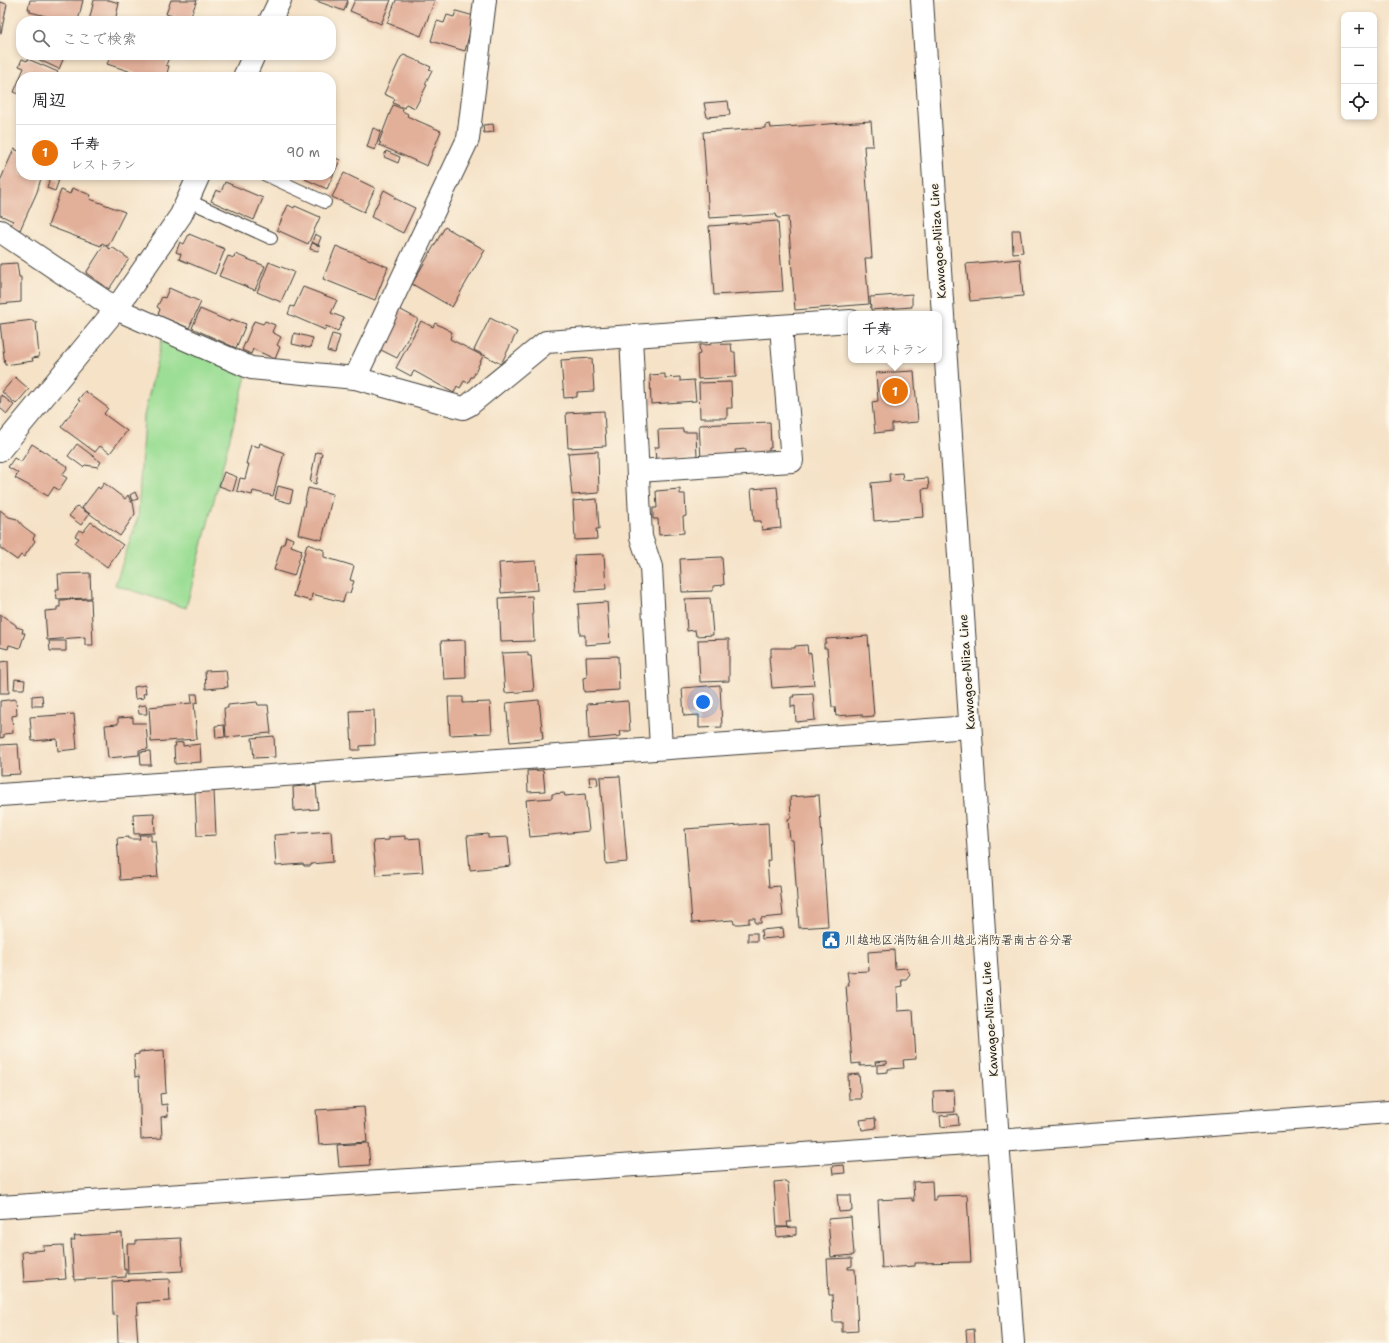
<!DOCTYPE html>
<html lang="ja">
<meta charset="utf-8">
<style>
body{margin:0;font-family:"Shantell Sans","Klee One",sans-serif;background:#f6f6f6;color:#202124}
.controls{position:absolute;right:12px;top:12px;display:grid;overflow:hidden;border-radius:8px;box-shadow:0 2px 6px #0003}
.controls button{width:36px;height:36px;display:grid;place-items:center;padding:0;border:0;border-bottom:1px solid #e0e0e0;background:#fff;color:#202124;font:20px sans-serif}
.you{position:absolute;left:703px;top:702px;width:14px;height:14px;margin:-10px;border:3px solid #fff;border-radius:50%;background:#1a73e8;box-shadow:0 0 0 6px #1a73e833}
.badge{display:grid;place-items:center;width:26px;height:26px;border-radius:50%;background:#1a73e8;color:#fff;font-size:13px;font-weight:700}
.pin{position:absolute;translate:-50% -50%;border:2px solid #fff;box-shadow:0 1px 4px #0006}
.popup{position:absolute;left:848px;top:311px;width:94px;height:52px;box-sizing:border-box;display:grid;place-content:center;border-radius:8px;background:#fff;filter:drop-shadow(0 1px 3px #0005);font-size:13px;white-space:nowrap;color:#757577}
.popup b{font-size:15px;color:#202124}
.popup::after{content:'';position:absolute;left:50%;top:100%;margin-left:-8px;border:8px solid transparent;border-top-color:#fff}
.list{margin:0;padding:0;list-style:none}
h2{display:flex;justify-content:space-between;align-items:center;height:52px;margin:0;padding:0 16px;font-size:17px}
h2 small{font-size:13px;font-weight:400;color:#757577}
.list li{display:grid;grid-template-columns:26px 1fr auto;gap:12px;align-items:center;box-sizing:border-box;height:56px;padding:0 16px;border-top:1px solid #e0e0e0}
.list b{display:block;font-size:15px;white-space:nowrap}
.list p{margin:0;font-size:13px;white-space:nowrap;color:#757577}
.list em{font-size:13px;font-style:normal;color:#757577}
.icon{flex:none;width:22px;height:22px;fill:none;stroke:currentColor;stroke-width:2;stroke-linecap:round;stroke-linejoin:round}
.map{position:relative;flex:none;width:1389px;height:1343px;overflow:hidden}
.search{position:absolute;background:#fff;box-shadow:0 2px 6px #0003;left:16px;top:16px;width:320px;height:44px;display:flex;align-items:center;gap:10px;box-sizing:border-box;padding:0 14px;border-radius:16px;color:#757577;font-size:15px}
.panel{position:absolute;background:#fff;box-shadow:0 2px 6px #0003;left:16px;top:72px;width:320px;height:108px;border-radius:16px}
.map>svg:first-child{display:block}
</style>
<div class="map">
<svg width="1389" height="1343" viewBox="0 0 1389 1343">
<rect width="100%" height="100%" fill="#fcf5e5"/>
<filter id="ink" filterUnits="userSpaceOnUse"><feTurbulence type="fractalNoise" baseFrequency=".025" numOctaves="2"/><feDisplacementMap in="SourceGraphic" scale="8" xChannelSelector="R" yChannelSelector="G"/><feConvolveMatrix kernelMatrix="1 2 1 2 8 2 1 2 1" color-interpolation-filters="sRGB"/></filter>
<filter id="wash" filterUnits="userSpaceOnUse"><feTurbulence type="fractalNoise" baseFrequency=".012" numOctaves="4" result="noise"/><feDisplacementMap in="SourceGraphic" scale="16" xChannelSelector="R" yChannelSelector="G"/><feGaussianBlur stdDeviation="0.9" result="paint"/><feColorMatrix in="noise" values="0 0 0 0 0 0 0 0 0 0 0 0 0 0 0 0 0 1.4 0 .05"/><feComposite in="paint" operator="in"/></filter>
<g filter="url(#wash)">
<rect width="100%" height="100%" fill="#f5e2c7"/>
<polygon fill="#9cde95" stroke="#5c7d58" points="162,339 246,376 186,608 115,585 138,517 144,416"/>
<g id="blocks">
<g fill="#e2af99">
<polygon points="30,0 83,0 78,21 65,21 30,12 30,9 28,9"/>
<polygon points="94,0 109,0 119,3 115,21 89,21"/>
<polygon points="171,0 197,0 189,21 166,14"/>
<polygon points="314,0 348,0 344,11"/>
<polygon points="355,0 391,0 381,24 350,11"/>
<polygon points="396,0 435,0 421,36 387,23"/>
<polygon points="0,2 7,4 1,33 0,33"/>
<polygon points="456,11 474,16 465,51 431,41 437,21 444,23 447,15 454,17"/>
<polygon points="29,55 65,55 59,69"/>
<polygon points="111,55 170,55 166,65 169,66 166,77 140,77 141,75 107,64"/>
<polygon points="404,55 431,67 429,69 432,70 425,84 427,85 415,108 406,104 404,108 393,103 395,99 384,94 401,57"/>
<polygon points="22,59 27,61 28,59 58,72 56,77 21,77 21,95 14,92 24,68 19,66"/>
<polygon points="728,101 730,115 707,117 704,103"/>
<polygon points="393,105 403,109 402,111 408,114 407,116 441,131 427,166 379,145 381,143 379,142"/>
<polygon points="871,121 873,146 864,146 872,258 865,258 869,304 795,310 788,217 777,218 776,214 709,218 703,132 765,128 765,125 770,124 771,128"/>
<polygon points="493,124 494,132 484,133 483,125"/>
<polygon points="373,128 381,131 375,150 367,147"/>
<polygon points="14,149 21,152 21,175 42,175 37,192 20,230 11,226 13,221 0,215 0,181"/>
<polygon points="386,151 400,157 398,163 384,157"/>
<polygon points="331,156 340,160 327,189 305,179 306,177 302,175 331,175"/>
<polygon points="344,173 375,188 364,212 332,197"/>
<polygon points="50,177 59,180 55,191 47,188"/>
<polygon points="225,182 263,198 254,220 211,201 216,190 221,192"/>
<polygon points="72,188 91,195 90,199 125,212 108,246 102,243 101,246 48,226 61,190 70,194"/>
<polygon points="384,190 395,196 394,198 415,208 403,233 371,217"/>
<polygon points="288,205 294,208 295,206 320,217 308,244 277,230"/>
<polygon points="778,221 783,291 714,295 709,226"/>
<polygon points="445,227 485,250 452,307 412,284"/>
<polygon points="1012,230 1020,230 1023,252 1013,253"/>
<polygon points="189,234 225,249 215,274 179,259 181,254 176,252 180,242 184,244"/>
<polygon points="315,234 321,237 318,245 312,242"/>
<polygon points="312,243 320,246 318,251 310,249"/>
<polygon points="104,245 110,249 112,247 129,259 109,289 86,273"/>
<polygon points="336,246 388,267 375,300 323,279"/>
<polygon points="235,254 265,266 255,290 219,276 228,256 234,258"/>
<polygon points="1020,259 1023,296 970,301 966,264"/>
<polygon points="269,262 294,272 281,302 257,292"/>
<polygon points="17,263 19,277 21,277 21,302 0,304 0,264"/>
<polygon points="303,287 337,300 331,313 344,318 338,331 326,326 325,330 288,314 291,306 294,307"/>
<polygon points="169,288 201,302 189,328 158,315 160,309 157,307 162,297 165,298"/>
<polygon points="912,294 912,307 871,310 870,297"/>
<polygon points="200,309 230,322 231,319 246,324 236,348 192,328"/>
<polygon points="399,309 418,319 397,358 379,349"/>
<polygon points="490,318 517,332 501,364 474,350"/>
<polygon points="33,320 33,322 36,322 39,357 32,358 33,361 5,365 0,324"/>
<polygon points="254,321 263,324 265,321 275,325 272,332 281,337 277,345 280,347 275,359 253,349 251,354 242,350"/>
<polygon points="421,321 433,327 435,323 452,332 450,339 483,356 473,377 471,377 468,383 464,381 460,388 457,386 454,393 414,371 411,376 396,368"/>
<polygon points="294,333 313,338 310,348 292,344"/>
<polygon points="332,334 340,336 335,353 327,351"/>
<polygon points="731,344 732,352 735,352 736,377 698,379 697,355 700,354 699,345"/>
<polygon points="592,358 594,391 577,392 577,397 564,398 561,360"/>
<polygon points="914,371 918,422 892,424 892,431 875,433 872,402 878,401 876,373"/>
<polygon points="665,374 665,378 680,377 680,381 694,380 696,401 651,404 650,375"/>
<polygon points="15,377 29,389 16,404 2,392"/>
<polygon points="731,382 732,408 727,408 727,418 700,418 699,383"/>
<polygon points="85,391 108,408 104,414 127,431 110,453 100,446 95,452 61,427 80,401 78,400"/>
<polygon points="1,395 14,405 7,414 0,408"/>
<polygon points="604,411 606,446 568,448 566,413"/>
<polygon points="770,422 771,448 769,448 769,455 746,456 746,449 735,450 736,457 701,459 699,425"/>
<polygon points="683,429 683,432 696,432 697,457 656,462 655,447 659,447 658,430"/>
<polygon points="260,443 284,453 273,496 253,491 252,495 237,491 240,478 245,479 249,464 246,464 251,445 259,447"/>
<polygon points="32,444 68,467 62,475 67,478 59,490 54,487 48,496 15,478 18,473 8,467 14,458 21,462"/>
<polygon points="77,444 101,462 98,467 85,465 83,467 68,456"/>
<polygon points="598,451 599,493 572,495 568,453"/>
<polygon points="316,452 322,453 316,484 310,482"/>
<polygon points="224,472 237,477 233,491 219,486"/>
<polygon points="902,473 903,480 928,478 929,488 922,489 924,517 874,521 871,483 890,481 889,474"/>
<polygon points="104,483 125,499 128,495 131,502 133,502 135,514 120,536 82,508 98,487 100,489"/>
<polygon points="278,486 293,490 290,503 275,499"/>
<polygon points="777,487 781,528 762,530 761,521 754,521 751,489"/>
<polygon points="308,488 333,494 322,540 298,534"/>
<polygon points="680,489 680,494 685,494 686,516 683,517 684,533 659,535 658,519 653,519 653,508 657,508 656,491"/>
<polygon points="135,492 138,499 132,501 130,495"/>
<polygon points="597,499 599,529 596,529 597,539 575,540 573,501"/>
<polygon points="77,506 89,514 81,525 69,516"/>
<polygon points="0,510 9,517 17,519 23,526 35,535 33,539 35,541 24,557 21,555 17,560 0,548"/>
<polygon points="91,522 123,545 107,567 75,543 79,538 75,536 79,530 83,532"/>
<polygon points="286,536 293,539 291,546 302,550 294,576 274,570 282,544 284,544"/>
<polygon points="307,544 324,550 324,557 354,566 350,580 354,581 350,593 346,592 343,602 312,594 311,601 293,596"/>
<polygon points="604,554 606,589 576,591 574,555"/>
<polygon points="722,557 724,585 713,586 713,591 682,592 680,559"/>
<polygon points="536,561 538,590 501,593 499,563"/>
<polygon points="90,573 91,598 57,599 56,589 59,589 58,574"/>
<polygon points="532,596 534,641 501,642 499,598"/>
<polygon points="710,598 713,635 696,636 695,630 687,631 685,599"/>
<polygon points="91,599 93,645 85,645 85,637 47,640 45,611 57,610 57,607 60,607 60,600"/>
<polygon points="607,602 610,643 585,645 585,635 580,635 578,604"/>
<polygon points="0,614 16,625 16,627 23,629 22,633 25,633 20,648 9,645 8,649 0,647"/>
<polygon points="868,636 874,716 862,717 862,714 836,716 835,707 832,707 827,648 824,648 824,643 826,643 826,639"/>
<polygon points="729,639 729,681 700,682 698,640"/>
<polygon points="465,640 466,678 444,679 441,641"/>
<polygon points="49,641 66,641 66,651 50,651"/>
<polygon points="807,645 808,654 811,653 814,685 772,688 769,657 771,656 771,648 795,648 795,646"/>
<polygon points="528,652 528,656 531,656 534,691 505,693 502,653"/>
<polygon points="618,656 619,690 584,692 583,678 587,677 586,657"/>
<polygon points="8,661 9,693 0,693 0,662"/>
<polygon points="226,670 228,687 206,689 205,671"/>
<polygon points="15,679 25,680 24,689 14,689"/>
<polygon points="145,685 146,693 143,694 144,698 135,699 134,687"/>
<polygon points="720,685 722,727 699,728 699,715 684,716 682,688"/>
<polygon points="191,694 197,694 198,702 194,703 197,739 151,742 149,707 192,703"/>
<polygon points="813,694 815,720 796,722 795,706 791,707 791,697 794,697 793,695"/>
<polygon points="42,695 43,706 32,706 32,696"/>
<polygon points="448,697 463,697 463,703 490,702 492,733 450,735"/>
<polygon points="16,699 17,715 12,716 13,733 4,734 4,737 0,738 0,701"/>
<polygon points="539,700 543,739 510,742 506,703"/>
<polygon points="628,701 630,731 620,731 621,736 589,739 587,704"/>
<polygon points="257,702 258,705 268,705 271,733 226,737 224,708 228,708 228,705"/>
<polygon points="146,705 147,714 139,714 138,706"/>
<polygon points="374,710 375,745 360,746 360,750 352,750 350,711"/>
<polygon points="74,714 77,749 58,751 57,739 32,741 30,717"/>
<polygon points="133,717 133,723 146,723 148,749 139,750 139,755 108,758 105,725 118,724 118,718"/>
<polygon points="224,725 225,737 216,738 215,726"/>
<polygon points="274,736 275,757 254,758 252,738"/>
<polygon points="183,742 183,746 200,744 201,762 175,764 174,746 176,746 175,743"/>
<polygon points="18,744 20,774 0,775 0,745"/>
<polygon points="150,751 151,765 141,765 140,752"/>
<polygon points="543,770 545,791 528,792 527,771"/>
<polygon points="620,776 627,862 606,864 600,777"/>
<polygon points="589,777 597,777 598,785 590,786"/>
<polygon points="316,785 318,809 294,811 293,787"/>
<polygon points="214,791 216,835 197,836 195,792"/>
<polygon points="564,793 565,796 585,794 589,831 530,837 526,800 552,798 552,794"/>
<polygon points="819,795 828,926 799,928 793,840 790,840 788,819 791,818 790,797"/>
<polygon points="154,813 155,833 134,834 133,814"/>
<polygon points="768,823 770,860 767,861 769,887 780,886 783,916 761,918 761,923 755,923 755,918 749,918 749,923 740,924 734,924 733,920 692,923 685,829"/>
<polygon points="331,831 333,862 311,864 311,866 304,866 303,864 276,866 274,835"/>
<polygon points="488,834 488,838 508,837 511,866 470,870 467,836"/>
<polygon points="139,835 151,835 151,841 155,841 158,877 120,880 117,838 129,837 129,839 140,839"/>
<polygon points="405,836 405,839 420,838 423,872 376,875 373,841 389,840 389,837"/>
<polygon points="783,928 784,937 762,939 761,930"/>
<rect x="748" y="933" width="9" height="8"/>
<polygon points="894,950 895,969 906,968 910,974 906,979 901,979 902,986 897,987 898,1011 913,1010 916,1059 903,1060 904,1068 888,1069 888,1072 877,1073 877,1065 887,1064 887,1061 875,1062 876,1065 860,1066 860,1063 852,1064 846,985 849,985 847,972 869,971 868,952"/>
<polygon points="164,1050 166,1093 160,1094 161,1105 167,1104 168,1116 161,1117 162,1138 141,1139 139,1076 135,1077 134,1055 139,1054 139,1052"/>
<polygon points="859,1074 861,1099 849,1099 848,1075"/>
<polygon points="954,1090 955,1112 934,1113 933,1091"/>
<polygon points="364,1107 367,1142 319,1145 316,1110"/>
<polygon points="958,1114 959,1125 941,1127 940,1116"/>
<polygon points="875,1118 876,1128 862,1130 860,1120"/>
<polygon points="368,1143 370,1165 339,1167 337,1145"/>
<polygon points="844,1165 845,1173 833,1174 832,1166"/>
<polygon points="785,1181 788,1183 791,1222 787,1222 788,1227 777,1227 774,1182"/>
<polygon points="932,1181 933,1200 936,1200 936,1196 967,1195 971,1262 915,1263 915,1266 882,1268 878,1200 912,1198 912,1201 914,1201 913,1182"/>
<polygon points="837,1195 851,1195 852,1211 839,1212"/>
<polygon points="851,1217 854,1255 831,1257 828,1219"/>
<polygon points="796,1227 796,1235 777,1237 776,1228"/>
<polygon points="122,1233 124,1270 126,1269 126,1277 74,1280 71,1240 75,1240 74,1236"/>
<polygon points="181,1238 183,1271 128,1274 127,1244 136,1244 136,1240"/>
<polygon points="63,1245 66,1279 24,1282 22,1252 44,1250 43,1246"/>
<polygon points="852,1258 852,1266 848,1267 848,1269 855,1269 858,1331 842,1332 842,1322 833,1322 832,1295 829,1295 827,1259"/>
<polygon points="169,1279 170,1301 137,1303 138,1315 136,1315 138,1343 118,1343 117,1316 113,1315 112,1281"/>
<polygon points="974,1329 975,1343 967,1343 966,1330"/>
</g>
</g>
</g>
<g filter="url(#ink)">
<use href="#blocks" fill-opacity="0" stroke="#3d3a36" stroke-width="1"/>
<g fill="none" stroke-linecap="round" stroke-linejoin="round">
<defs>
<g id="service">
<polyline points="266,175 325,202"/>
<polyline points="187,200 271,238"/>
</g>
<g id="minor">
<polyline points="270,21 280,0"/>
<polyline points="244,77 254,55"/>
<polyline points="0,231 116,309 251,368 355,378 463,408 469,405 546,342 851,321"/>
<polyline points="631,337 641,537 651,567 661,748"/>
<polyline points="355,378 468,139 485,0"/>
<polyline points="0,450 116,309 181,215 199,175"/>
<polyline points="638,471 792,461 781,327"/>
<polyline points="0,795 970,727"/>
<polyline points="0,1207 998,1141 1389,1112"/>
</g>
<polyline id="secondary" points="922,0 998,1141 1013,1343"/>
</defs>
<use href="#service" stroke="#3d3a36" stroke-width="14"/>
<use href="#minor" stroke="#3d3a36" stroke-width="24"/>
<use href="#secondary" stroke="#3d3a36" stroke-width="24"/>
<use href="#service" stroke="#fff" stroke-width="12"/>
<use href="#minor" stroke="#fff" stroke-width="22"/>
<use href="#secondary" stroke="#fff" stroke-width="22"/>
</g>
</g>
<defs>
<symbol id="civic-square" viewBox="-11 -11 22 22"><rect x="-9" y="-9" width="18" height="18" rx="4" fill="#1f6fb2" stroke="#fcf5e5"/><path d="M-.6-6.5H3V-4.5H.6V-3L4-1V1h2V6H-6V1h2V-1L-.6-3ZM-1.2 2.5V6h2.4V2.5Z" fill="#fff"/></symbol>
</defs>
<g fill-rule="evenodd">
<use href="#civic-square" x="820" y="929" width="22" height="22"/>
</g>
<g text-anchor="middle" stroke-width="3" stroke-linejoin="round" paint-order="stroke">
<g font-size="12" fill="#1c1c1c" stroke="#fcf5e5">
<text transform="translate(938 241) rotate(-94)" y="4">Kawagoe-Niiza Line</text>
<text transform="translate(967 672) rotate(-94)" y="4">Kawagoe-Niiza Line</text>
<text transform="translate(990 1019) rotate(-94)" y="4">Kawagoe-Niiza Line</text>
</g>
<g font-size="12" fill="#1c1c1c" stroke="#fcf5e5" text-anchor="start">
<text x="845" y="944">川越地区消防組合川越北消防署南古谷分署</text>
</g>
</g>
</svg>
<div class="controls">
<button>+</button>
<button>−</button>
<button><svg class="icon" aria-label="locate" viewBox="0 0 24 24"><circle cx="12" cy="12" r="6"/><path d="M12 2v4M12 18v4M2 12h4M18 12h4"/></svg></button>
</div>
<div class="you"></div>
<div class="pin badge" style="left:895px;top:391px;background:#e8710a">1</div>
<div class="popup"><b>千寿</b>レストラン</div>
<div class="search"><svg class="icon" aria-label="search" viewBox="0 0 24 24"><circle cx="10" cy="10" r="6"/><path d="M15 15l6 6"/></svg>ここで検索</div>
<section class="panel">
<h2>周辺<small></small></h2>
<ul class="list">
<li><span class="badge" style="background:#e8710a">1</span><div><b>千寿</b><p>レストラン</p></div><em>90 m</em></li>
</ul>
</section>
</div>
